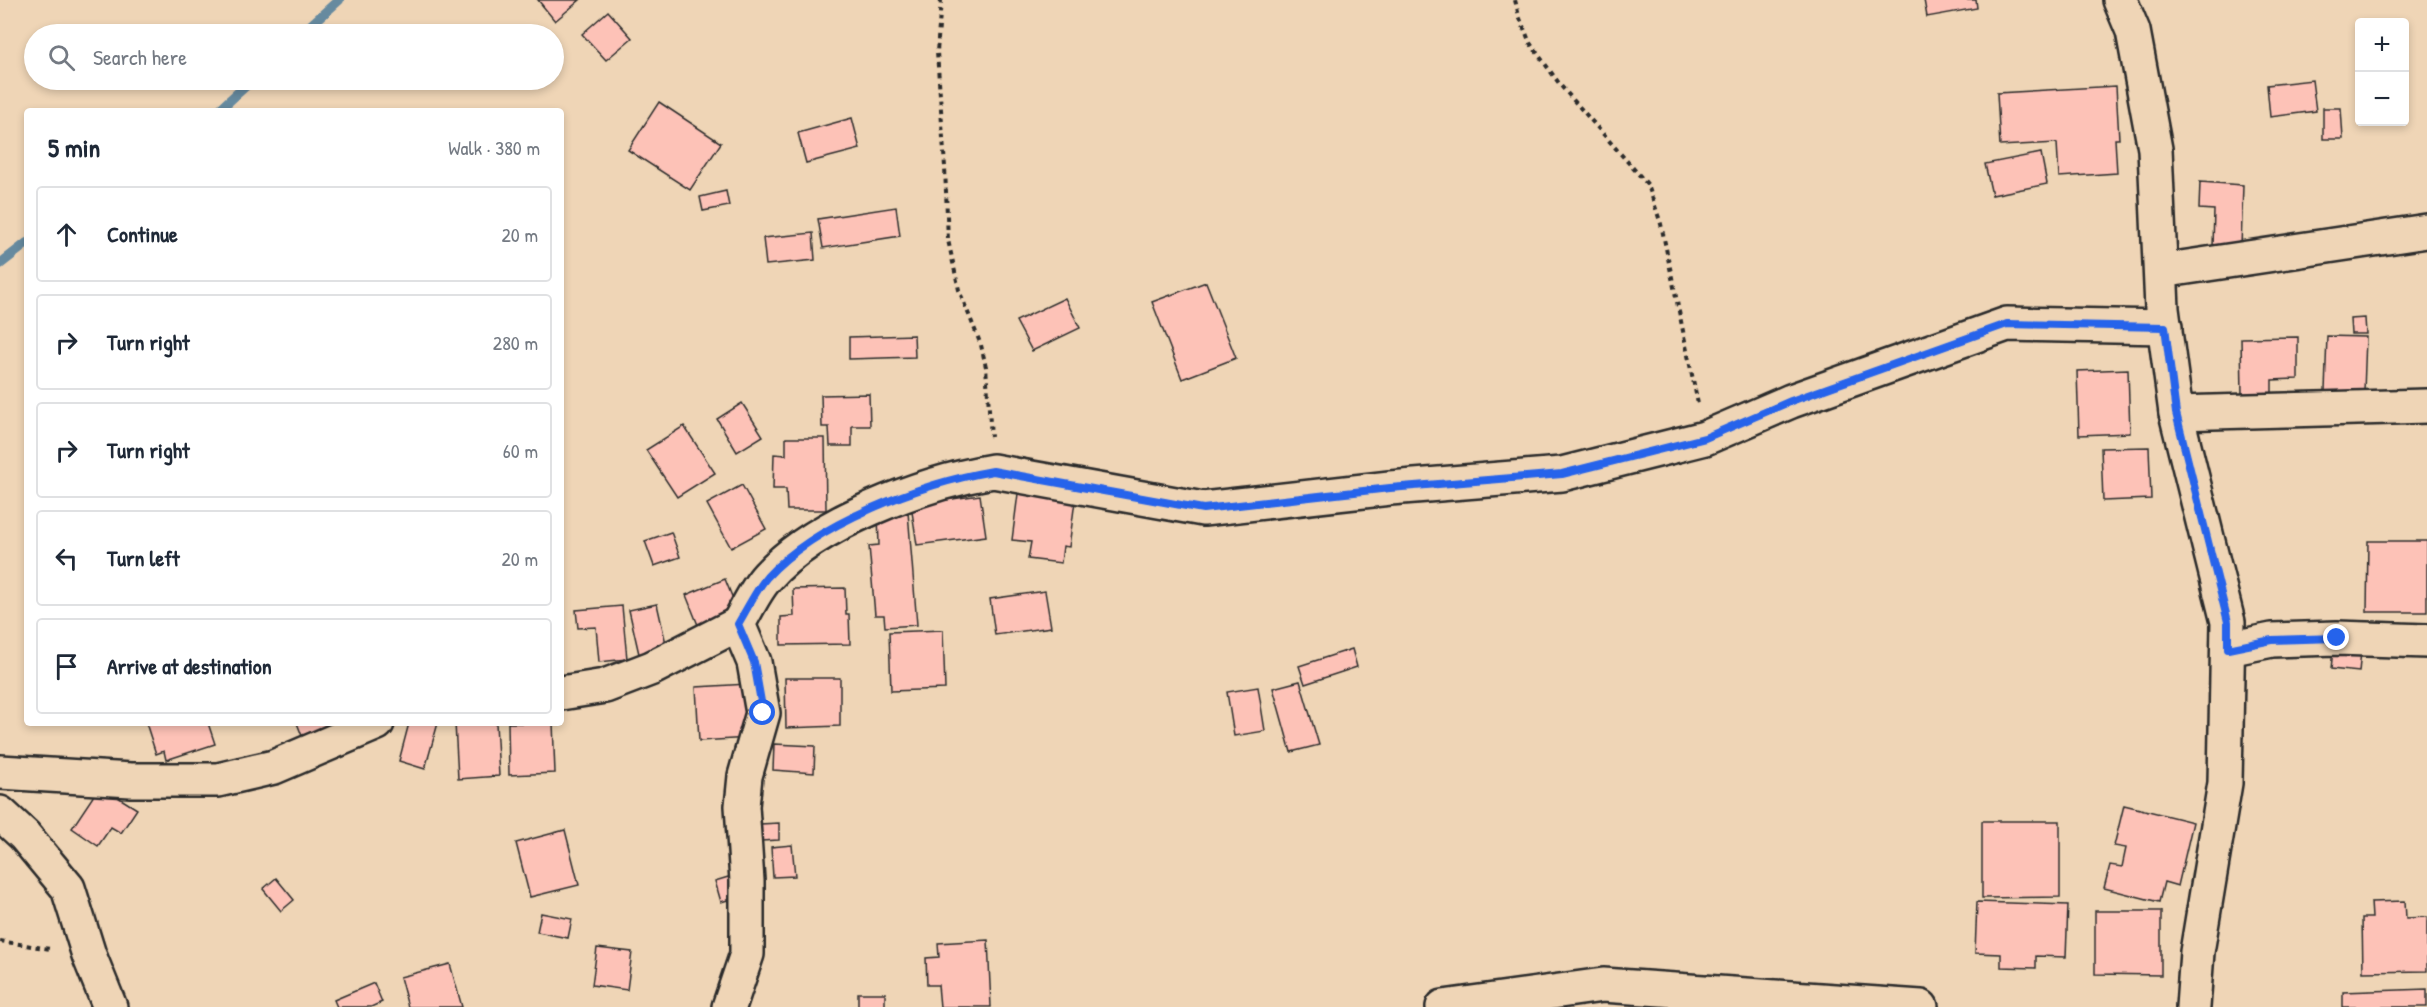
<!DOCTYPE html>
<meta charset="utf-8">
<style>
body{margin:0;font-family:"Patrick Hand",sans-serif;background:#f2f2f3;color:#1f2937}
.controls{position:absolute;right:18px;top:18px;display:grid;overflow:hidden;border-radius:6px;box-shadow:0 3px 9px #0003}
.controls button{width:54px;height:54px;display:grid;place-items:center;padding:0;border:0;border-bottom:2px solid #e0e1e3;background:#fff;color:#1f2937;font:30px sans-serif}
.stop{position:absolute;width:18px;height:18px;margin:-14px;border:4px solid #2563eb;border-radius:50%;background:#fff}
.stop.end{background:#2563eb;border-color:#fff;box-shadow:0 2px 6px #0008}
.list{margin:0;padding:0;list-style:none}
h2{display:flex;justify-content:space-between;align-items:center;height:78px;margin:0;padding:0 24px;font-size:26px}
h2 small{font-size:20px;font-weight:400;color:#747a83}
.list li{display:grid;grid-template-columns:39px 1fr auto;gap:18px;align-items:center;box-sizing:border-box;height:96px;margin:0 12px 12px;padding:0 12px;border:2px solid #e0e1e3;border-radius:6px}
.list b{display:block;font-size:22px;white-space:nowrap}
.list em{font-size:20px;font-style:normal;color:#747a83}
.icon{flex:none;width:33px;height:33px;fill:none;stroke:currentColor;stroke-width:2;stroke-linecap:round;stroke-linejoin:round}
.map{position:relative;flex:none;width:2427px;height:1007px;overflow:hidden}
.search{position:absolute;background:#fff;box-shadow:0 3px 9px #0003;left:24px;top:24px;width:540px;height:66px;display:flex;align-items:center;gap:15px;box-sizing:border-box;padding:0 21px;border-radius:33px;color:#747a83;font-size:22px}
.panel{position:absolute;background:#fff;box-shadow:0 3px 9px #0003;left:24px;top:108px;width:540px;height:618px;border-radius:6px}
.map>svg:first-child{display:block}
</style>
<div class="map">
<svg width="2427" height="1007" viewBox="0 0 2427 1007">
<rect width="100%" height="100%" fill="#efd5b6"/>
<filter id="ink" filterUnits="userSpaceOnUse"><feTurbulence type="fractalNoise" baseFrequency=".0167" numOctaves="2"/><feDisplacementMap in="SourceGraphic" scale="12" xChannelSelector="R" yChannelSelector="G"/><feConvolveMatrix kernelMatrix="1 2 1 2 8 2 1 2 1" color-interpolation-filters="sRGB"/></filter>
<g filter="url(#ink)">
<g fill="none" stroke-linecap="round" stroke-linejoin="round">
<g stroke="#668a9f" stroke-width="10">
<polyline points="301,34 339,0"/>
<polyline points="218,111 252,80"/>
<polyline points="0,264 27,243"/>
</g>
</g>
<g fill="#fdc2b7" stroke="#2b2b2b" stroke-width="1.5">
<polygon points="538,0 580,0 555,21"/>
<polygon points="1924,0 1976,0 1977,8 1927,17"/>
<polygon points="608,11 632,38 606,60 582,34"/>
<polygon points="2312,80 2316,111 2270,117 2267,85"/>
<polygon points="2116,86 2119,139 2115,139 2117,173 2059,177 2057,143 2000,146 1997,93"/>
<polygon points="659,102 721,143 690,190 628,150"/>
<polygon points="2323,108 2341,108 2343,139 2323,139"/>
<polygon points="852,118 860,149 806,163 798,133"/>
<polygon points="2041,153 2047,184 1992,195 1985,164"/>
<polygon points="2200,182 2243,185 2241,248 2213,247 2214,210 2199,209"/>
<polygon points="726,191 729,206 703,211 700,197"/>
<polygon points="896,207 900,236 823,248 818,219"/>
<polygon points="813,233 815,260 766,265 763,238"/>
<polygon points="1206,282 1236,358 1182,379 1152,302"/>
<polygon points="1065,298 1080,328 1032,351 1016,321"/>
<polygon points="2365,318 2366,334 2351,334 2350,319"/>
<polygon points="914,335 915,357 849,359 849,337"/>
<polygon points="2327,336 2366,337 2364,392 2325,391"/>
<polygon points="2298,337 2298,379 2272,380 2272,394 2242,394 2241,338"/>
<polygon points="2128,369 2130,433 2079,435 2077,371"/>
<polygon points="869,394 870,426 852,426 852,446 830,446 829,427 822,427 821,395"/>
<polygon points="742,403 763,436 737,452 717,419"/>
<polygon points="684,426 715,473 677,497 646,450"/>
<polygon points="786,438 825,438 826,510 787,510 786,489 773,489 774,454 786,455"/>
<polygon points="2149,447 2151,499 2103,501 2101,448"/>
<polygon points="742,485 766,529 731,548 707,504"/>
<polygon points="1019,486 1076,493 1069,547 1063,546 1061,563 1028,559 1031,542 1012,540"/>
<polygon points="980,495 986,536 917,545 911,505"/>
<polygon points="908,512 917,625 885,627 884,615 875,615 869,546 879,545 878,515"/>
<polygon points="671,532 680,557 654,566 645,541"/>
<polygon points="2368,541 2427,541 2427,612 2367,612"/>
<polygon points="725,579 741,619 702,635 686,595"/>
<polygon points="845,588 846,614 849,614 850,644 781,645 781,617 794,616 793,589"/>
<polygon points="1045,591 1051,627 995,635 990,599"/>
<polygon points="657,604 667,648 639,654 629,610"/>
<polygon points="622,606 627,659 599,662 596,627 578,628 576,610"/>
<polygon points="943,630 945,689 891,691 889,632"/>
<polygon points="1352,649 1357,667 1305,684 1299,666"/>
<polygon points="2333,649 2361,651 2359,672 2331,669"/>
<polygon points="785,678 840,678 840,726 786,728"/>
<polygon points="1300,681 1319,745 1291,752 1273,688"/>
<polygon points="748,684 750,738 699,741 696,687"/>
<polygon points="1258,687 1265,731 1234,736 1227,692"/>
<polygon points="146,723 208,723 215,744 166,760 164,751 156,754"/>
<polygon points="297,723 349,723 304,741"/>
<polygon points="409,723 438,723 425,769 399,761"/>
<polygon points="455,723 496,723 499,776 458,779"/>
<polygon points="508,723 553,723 555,773 509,775"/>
<polygon points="774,744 815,746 814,773 773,770"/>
<polygon points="100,786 137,809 121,833 111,827 98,846 72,828"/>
<polygon points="2124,805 2193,822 2178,886 2164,882 2159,902 2104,888 2110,865 2122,867 2126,848 2114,846"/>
<polygon points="1982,821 2060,821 2060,897 1982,898"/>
<polygon points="779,823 779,840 761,841 760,824"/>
<polygon points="565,830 579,885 530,897 516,843"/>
<polygon points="792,845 795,876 773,877 771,847"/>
<polygon points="735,875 741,896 721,902 715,881"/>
<polygon points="276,878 294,900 281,911 263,889"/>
<polygon points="2405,901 2406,918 2427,917 2427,971 2363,972 2362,918 2372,918 2371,902"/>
<polygon points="1977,902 2068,905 2066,957 2036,956 2036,968 2001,967 2001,954 1975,953"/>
<polygon points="2095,911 2161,911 2161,975 2095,974"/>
<polygon points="541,913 572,919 568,938 537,932"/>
<polygon points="988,940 991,1007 940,1007 938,985 927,985 926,958 939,957 938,943"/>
<polygon points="597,948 632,952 627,990 592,985"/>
<polygon points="450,964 462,1007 408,1007 400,977"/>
<polygon points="374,983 382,1002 371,1007 337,1007 334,1000"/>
<polygon points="2427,989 2427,1007 2343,1007 2343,992"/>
<rect x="858" y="993" width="27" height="14"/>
</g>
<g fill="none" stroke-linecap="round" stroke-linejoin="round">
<defs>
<g id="minor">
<polyline points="2120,0 2133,31 2155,149 2162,309 2176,413 2228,622 2225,783 2197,952 2193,1007"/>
<polyline points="2161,271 2427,231"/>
<polyline points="2176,413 2427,406"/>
<polyline points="2228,649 2272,640 2337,638 2427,641"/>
<polyline points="561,693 605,686 652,668 738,624"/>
<polyline points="0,772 131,780 218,780 274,767 377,723"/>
<polyline points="0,813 24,835 68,888 89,955 110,1007"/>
<path d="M 729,1007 L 747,954 L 747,881 L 742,806 L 745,776 L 763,713 L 754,662 L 738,624 C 747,609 755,590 767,577 C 815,523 922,483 993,471 L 1203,509 L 1390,488 L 1562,474 L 1705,438 L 1791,401 L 2007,324 L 2165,327"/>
<polyline points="1443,1007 1603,985 1921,1007"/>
</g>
</defs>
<use href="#minor" stroke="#2b2b2b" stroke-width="38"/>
<g stroke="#2b2b2b" stroke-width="4" stroke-dasharray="4.5 4.5" stroke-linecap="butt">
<polyline points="941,0 937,52 945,167 948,240 959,290 981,345 986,367 991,437"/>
<polyline points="1515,0 1519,16 1530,43 1561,86 1648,185 1661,224 1698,404"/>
<polyline points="0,941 50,949"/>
</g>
<use href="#minor" stroke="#efd5b6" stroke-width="33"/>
</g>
</g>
<g fill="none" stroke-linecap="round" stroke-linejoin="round" filter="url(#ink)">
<path stroke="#2563eb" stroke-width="8" d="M 763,713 L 754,662 L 738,624 C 747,609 756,590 767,577 C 816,523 922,483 993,471 L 1203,509 L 1390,488 L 1562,474 L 1705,438 L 1791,401 L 2007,324 L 2165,327 L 2176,413 L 2228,622 L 2228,649 L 2272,640 L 2337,638"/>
</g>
</svg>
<div class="controls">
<button>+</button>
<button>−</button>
</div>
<div class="stop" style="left:763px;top:713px"></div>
<div class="stop end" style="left:2337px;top:638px"></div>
<div class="search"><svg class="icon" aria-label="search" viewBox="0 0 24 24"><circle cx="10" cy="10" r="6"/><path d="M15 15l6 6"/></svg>Search here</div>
<section class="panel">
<h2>5 min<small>Walk · 380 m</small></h2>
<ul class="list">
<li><svg class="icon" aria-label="ahead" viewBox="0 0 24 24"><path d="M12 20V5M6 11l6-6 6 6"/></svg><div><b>Continue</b></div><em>20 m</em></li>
<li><svg class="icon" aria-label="right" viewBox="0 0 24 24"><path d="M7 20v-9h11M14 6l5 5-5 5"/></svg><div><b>Turn right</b></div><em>280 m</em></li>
<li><svg class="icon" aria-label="right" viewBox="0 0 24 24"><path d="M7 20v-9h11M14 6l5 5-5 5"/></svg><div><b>Turn right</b></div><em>60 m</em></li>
<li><svg class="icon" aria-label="left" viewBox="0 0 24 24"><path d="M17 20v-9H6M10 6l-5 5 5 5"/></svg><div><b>Turn left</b></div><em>20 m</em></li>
<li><svg class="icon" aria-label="arrive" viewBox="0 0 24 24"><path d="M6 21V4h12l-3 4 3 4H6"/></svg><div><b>Arrive at destination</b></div></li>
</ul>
</section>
</div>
